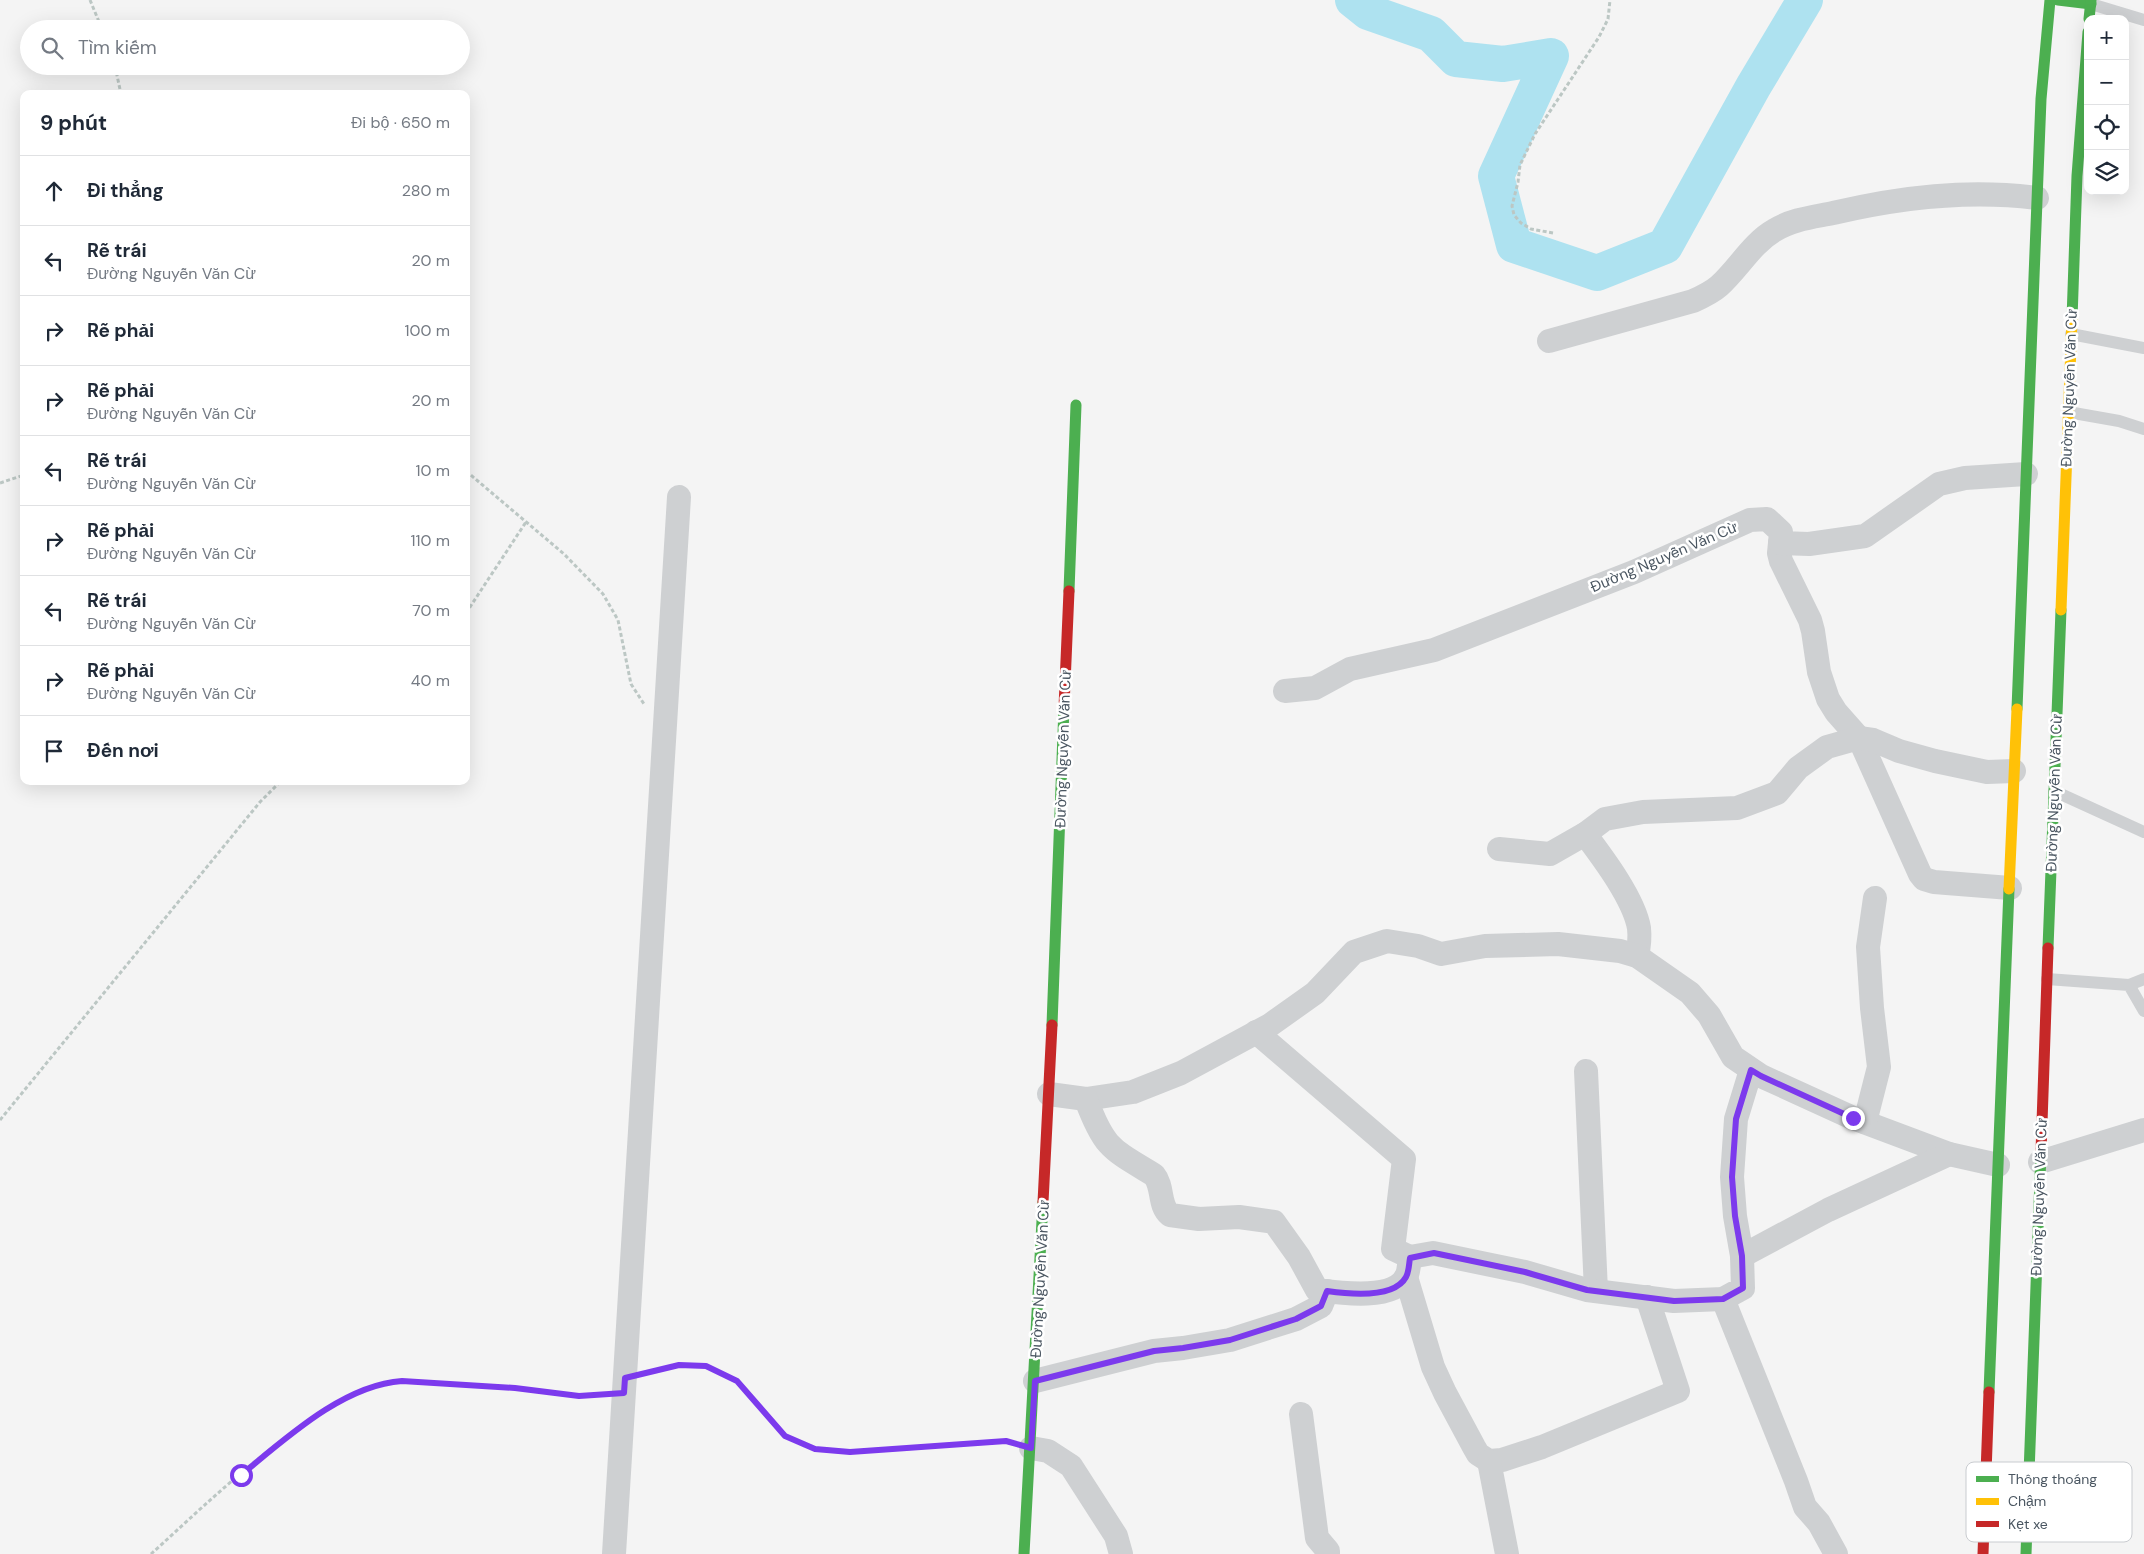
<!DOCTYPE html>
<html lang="vi">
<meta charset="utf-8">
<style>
body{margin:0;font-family:"DM Sans",sans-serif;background:#f2f2f3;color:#1f2937}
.controls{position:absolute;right:15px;top:15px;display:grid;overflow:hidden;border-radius:10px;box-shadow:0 5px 20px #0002}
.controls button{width:45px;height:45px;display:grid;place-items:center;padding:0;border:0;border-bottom:1px solid #e0e1e3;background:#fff;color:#1f2937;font:25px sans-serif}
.stop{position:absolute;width:15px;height:15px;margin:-11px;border:4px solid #7c3aed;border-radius:50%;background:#fff}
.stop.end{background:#7c3aed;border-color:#fff;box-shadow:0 1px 5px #0008}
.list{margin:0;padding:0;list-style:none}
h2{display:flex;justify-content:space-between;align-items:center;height:65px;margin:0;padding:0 20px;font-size:21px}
h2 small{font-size:16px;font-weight:400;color:#747a83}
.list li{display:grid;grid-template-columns:32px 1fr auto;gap:15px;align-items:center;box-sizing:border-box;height:70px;padding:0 20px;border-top:1px solid #e0e1e3}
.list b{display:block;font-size:19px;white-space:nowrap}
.list p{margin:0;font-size:16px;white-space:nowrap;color:#747a83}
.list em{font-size:16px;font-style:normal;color:#747a83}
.icon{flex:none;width:28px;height:28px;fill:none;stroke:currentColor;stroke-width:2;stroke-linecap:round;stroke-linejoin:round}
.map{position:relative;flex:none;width:2144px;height:1554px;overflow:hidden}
.search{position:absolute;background:#fff;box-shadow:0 5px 20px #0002;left:20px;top:20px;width:450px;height:55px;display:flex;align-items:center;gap:12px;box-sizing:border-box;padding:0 18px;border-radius:28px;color:#747a83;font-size:19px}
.panel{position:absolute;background:#fff;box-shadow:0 5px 20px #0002;left:20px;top:90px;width:450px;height:695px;border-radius:10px}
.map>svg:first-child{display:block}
</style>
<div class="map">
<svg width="2144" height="1554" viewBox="0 0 2144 1554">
<rect width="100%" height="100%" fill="#f4f4f4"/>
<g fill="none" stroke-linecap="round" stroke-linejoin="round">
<polyline stroke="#aee2f0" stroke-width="36" points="1353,0 1368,12 1431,34 1456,59 1503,64 1551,56 1496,176 1514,245 1597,273 1665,246 1753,87 1805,0"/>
<g stroke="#bcc7c4" stroke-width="3" stroke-dasharray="4 2.5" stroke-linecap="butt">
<polyline points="90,0 102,29"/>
<polyline points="115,66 121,94"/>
<polyline points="1553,233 1531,229 1521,223 1514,215 1512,206 1518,182 1520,165 1535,134 1599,37 1608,19 1610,0"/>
<polyline points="466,471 564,554 603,594 618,620 631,684 644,704"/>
<polyline points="0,483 24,475"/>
<polyline points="466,613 526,522"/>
<polyline points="0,1120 260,802 281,781"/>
<polyline points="647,1372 679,1365 706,1366 737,1381 785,1436 815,1449 850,1452 1006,1441"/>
<path d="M 151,1554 C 209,1502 324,1387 402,1381 L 515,1388 L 579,1396 L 604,1395"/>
</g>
<g stroke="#ced0d2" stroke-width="12">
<polyline points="2091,4 2144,20"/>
<polyline points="2071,334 2144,348"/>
<polyline points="2068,412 2119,421 2144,429"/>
<polyline points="2054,791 2144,832"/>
<polyline points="2047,979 2129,985 2144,1011"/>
<polyline points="2129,985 2144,979"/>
</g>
<g stroke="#ced0d2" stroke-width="24">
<path d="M 1549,341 L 1693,301 C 1702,297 1711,293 1719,286 C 1739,268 1752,243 1775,230 C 1793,219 1814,217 1833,213 C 1901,197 1968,189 2037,198"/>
<polyline points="1780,543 1779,553 1781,561 1810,620 1813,631 1819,672 1828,699 1836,712 1859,738 1920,874 1924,879 1934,882 2010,888"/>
<polyline points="1285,691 1315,688 1350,669 1434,650 1634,572 1750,520 1767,519 1781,532 1780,543 1809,544 1865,536 1939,484 1965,478 2026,474"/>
<path d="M 1585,834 C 1603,858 1634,899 1639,928 C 1640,937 1639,947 1637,956"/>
<polyline points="1499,849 1550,854 1585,834 1605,819 1643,812 1737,808 1777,793 1798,768 1827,747 1859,738 1873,740 1899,751 1935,761 1987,772 2014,771"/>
<polyline points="1256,1032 1404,1159 1393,1249 1410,1257"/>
<polyline points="1586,1071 1596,1291"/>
<polyline points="1049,1094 1086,1099 1133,1092 1181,1073 1270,1025 1315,993 1354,952 1387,941 1418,946 1441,954 1485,946 1558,944 1620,951 1637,956 1690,993 1709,1015 1733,1057 1761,1076 1853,1118 1949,1154 1998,1165"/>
<path d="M 1086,1099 C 1104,1148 1111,1149 1154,1175 C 1164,1187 1158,1205 1170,1215 L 1199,1219 L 1239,1217 L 1274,1222 L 1299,1257 L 1317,1290 C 1340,1293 1393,1301 1406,1277 C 1409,1272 1409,1263 1410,1257 L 1433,1253 L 1525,1272 L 1587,1290 L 1674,1301 L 1723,1299 L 1743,1288 L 1742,1256 L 1735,1216 L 1732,1177 L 1736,1119 L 1751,1070"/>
<polyline points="1865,1122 1879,1067 1872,1008 1868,947 1875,898"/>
<polyline points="2040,1162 2144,1130"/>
<polyline points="1742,1256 1828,1210 1949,1154"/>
<polyline points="1406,1277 1433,1367 1445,1393 1474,1447 1478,1454 1489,1461 1502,1460 1542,1447 1678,1391 1647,1297"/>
<polyline points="1723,1299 1796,1481 1805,1507 1819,1523 1836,1554"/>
<polyline points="1035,1381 1154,1351 1183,1348 1230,1340 1296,1319 1321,1306 1327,1291"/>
<polyline points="1301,1414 1317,1538 1328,1551 1328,1554"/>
<polyline points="1031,1448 1048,1451 1071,1466 1116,1536 1121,1554"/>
<polyline points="1489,1461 1507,1554"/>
<polyline points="614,1554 679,497"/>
</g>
<g stroke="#4caf50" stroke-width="11">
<polyline points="2058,0 2091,4"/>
<polyline points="2089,19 2091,0"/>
<polyline points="2072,319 2077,176 2088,32"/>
<polyline points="1069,591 1076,405"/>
<polyline points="2017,709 2041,99 2050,0"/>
<polyline points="2048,948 2061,610"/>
<polyline points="1052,1025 1064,707"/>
<polyline points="1989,1392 2009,889"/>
<polyline points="1024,1554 1043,1202"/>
<polyline points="2026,1554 2041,1152"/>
</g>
<g stroke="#ffc107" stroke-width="11">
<polyline points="2061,610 2072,319"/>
<polyline points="2009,889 2017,709"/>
</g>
<g stroke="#c62828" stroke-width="11">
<polyline points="1064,707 1069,591"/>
<polyline points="2041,1152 2048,948"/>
<polyline points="1043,1202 1052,1025"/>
<polyline points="1983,1554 1989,1392"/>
</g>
</g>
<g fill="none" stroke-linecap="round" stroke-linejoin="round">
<path stroke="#7c3aed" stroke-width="6" d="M 241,1475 C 285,1439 343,1385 402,1381 L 515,1388 L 579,1396 L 624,1393 L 625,1378 L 679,1365 L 706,1366 L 737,1381 L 785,1436 L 815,1449 L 850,1452 L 1006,1441 L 1031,1448 L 1035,1381 L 1154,1351 L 1183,1348 L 1230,1340 L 1296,1319 L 1321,1306 L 1327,1291 C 1348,1294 1394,1299 1406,1277 C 1409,1272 1409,1263 1410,1258 L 1434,1253 L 1525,1272 L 1587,1290 L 1674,1301 L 1723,1299 L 1743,1288 L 1742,1256 L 1735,1216 L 1732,1177 L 1736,1119 L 1751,1070 L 1761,1076 L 1853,1118"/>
</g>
<g text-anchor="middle" stroke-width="5" stroke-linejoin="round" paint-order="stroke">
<g font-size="15" fill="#4a5661" stroke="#fff">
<text transform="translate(2069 388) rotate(-88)" y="5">Đường Nguyễn Văn Cừ</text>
<text transform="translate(1664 557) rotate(-23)" y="5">Đường Nguyễn Văn Cừ</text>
<text transform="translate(1063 749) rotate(-88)" y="5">Đường Nguyễn Văn Cừ</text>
<text transform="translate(2054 793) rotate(-88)" y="5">Đường Nguyễn Văn Cừ</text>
<text transform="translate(2039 1197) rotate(-88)" y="5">Đường Nguyễn Văn Cừ</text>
<text transform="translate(1040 1279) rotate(-87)" y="5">Đường Nguyễn Văn Cừ</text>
</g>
</g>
<rect x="1966" y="1462" width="166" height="80" rx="8" fill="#fff" stroke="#c9ccd0" stroke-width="1"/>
<rect x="1976" y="1476" width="23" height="6" fill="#4caf50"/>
<rect x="1976" y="1498" width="23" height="7" fill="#ffc107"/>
<rect x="1976" y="1521" width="23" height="6" fill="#c62828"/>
<g font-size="14" fill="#4a5661">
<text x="2008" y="1484">Thông thoáng</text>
<text x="2008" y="1506">Chậm</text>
<text x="2008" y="1529">Kẹt xe</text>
</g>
</svg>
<div class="controls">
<button>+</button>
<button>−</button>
<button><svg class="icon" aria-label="locate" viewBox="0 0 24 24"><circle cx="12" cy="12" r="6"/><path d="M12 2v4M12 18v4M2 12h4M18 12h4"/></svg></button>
<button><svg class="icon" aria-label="layers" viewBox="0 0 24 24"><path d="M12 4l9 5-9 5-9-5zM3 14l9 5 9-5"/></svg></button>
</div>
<div class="stop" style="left:241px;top:1475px"></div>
<div class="stop end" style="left:1853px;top:1118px"></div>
<div class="search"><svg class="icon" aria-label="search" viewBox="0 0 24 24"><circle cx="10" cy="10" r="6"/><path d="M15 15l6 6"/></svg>Tìm kiếm</div>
<section class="panel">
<h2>9 phút<small>Đi bộ · 650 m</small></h2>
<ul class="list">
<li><svg class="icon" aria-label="ahead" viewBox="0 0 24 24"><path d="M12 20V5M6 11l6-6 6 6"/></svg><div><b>Đi thẳng</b></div><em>280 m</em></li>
<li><svg class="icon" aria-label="left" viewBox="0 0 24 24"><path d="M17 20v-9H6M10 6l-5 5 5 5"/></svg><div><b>Rẽ trái</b><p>Đường Nguyễn Văn Cừ</p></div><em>20 m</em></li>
<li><svg class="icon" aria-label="right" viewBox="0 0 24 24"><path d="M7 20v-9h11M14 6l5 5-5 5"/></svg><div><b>Rẽ phải</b></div><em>100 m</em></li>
<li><svg class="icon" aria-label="right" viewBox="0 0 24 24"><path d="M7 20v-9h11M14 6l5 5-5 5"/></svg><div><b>Rẽ phải</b><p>Đường Nguyễn Văn Cừ</p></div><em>20 m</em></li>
<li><svg class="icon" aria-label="left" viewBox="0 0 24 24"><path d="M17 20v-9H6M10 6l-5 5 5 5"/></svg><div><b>Rẽ trái</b><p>Đường Nguyễn Văn Cừ</p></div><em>10 m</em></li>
<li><svg class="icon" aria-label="right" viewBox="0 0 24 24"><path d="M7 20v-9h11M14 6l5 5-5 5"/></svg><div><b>Rẽ phải</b><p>Đường Nguyễn Văn Cừ</p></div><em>110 m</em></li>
<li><svg class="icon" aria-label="left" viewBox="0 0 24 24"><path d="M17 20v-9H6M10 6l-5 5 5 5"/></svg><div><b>Rẽ trái</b><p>Đường Nguyễn Văn Cừ</p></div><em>70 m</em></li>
<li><svg class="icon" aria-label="right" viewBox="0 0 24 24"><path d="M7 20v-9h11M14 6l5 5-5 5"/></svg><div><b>Rẽ phải</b><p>Đường Nguyễn Văn Cừ</p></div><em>40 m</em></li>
<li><svg class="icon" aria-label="arrive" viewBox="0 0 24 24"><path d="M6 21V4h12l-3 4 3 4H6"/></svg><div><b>Đến nơi</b></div></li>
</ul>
</section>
</div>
